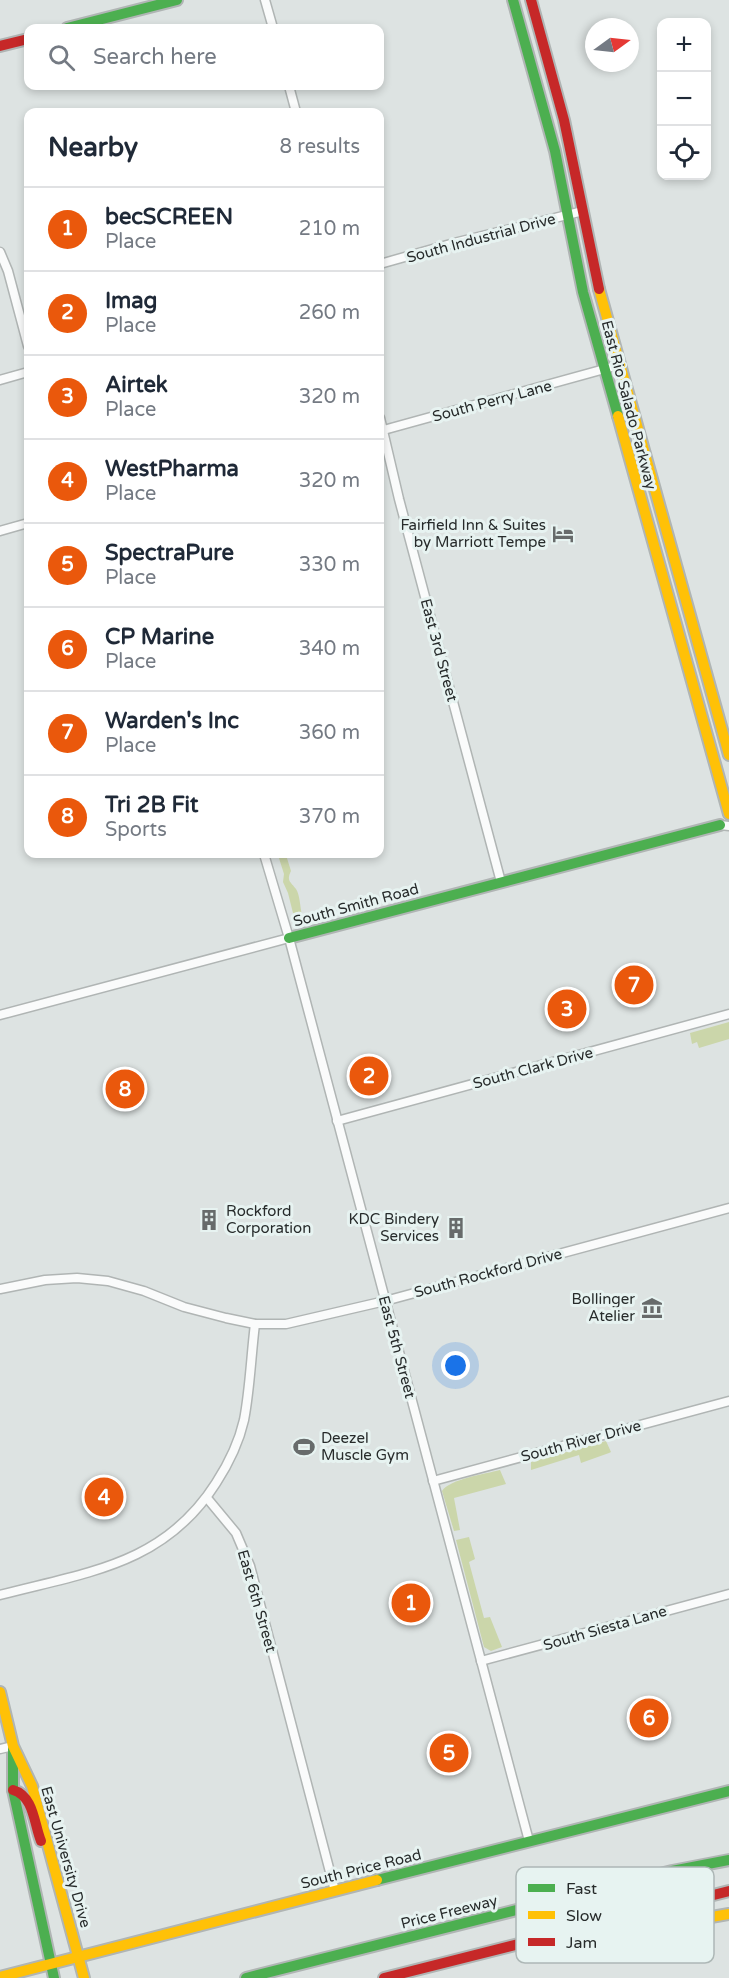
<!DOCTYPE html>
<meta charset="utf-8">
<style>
body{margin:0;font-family:"Varela Round",sans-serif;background:#f2f2f3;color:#1f2937}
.controls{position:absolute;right:18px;top:18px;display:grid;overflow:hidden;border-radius:12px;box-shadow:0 3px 9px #0003}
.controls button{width:54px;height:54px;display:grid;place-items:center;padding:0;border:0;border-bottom:2px solid #e0e1e3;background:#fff;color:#1f2937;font:30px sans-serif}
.compass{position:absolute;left:585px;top:18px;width:54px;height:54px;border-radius:50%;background:#fff;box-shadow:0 3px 9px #0003;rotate:75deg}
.you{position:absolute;left:456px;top:1366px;width:21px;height:21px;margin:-15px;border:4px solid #fff;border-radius:50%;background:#1a73e8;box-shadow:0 0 0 9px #1a73e833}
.badge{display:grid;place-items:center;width:39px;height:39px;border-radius:50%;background:#ea580c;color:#fff;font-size:20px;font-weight:700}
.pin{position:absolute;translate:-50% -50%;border:3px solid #fff;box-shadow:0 2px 6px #0006}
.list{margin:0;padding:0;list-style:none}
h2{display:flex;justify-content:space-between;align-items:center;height:78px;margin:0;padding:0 24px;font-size:26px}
h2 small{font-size:20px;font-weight:400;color:#747a83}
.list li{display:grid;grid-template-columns:39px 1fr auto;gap:18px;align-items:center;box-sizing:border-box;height:84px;padding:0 24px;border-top:2px solid #e0e1e3}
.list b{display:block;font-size:22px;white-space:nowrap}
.list p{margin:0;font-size:20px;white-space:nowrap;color:#747a83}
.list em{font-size:20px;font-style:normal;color:#747a83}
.icon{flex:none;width:33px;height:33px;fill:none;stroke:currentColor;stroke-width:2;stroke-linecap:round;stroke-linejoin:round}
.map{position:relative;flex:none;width:729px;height:1978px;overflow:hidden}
.search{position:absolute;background:#fff;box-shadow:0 3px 9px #0003;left:24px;top:24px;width:360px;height:66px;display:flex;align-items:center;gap:15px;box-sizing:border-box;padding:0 21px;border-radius:12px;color:#747a83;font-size:22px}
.panel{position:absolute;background:#fff;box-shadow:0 3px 9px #0003;left:24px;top:108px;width:360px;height:750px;border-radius:12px}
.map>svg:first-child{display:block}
</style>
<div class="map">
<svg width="729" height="1978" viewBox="0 0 729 1978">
<rect width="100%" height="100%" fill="#dde3e2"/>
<g fill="#cbd6aa">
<path d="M 281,854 L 286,855 L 291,871 C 286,881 291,882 296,889 C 300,895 300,907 302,915 L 329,908 L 331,915 L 301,921 L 293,913 L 288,893 L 283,882 L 284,874 L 278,855 Z"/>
<polygon points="729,1022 729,1039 699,1048 697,1042 692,1044 690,1033"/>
<polygon points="606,1441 611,1452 609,1453 581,1463 579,1455 531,1470 531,1462"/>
<path d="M 500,1470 L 506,1484 L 454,1498 L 460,1530 L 454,1531 L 442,1491 C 450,1479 485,1474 500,1470 Z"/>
<polygon points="469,1537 475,1559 469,1562 484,1618 490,1617 502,1647 491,1651 484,1647 456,1540"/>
</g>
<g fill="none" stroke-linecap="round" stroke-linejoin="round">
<defs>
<g id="street">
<polyline points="265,0 273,28"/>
<polyline points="289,86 296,112"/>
<polyline points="0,252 8,271 28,346"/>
<polyline points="380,264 454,243 583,211"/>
<polyline points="0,380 28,372"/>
<polyline points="380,418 399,499 501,882"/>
<polyline points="380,431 619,365"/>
<polyline points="0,531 28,523"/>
<polyline points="720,825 729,826"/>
<polyline points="264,854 289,938 529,1841"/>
<polyline points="0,1015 289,938"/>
<polyline points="337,1121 729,1014"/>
<polyline points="0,1289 45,1280 77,1278 108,1281 144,1291 184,1307 226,1318 255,1324 286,1324 385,1301 729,1208"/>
<polyline points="433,1481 729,1401"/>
<polyline points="207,1498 236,1533 250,1566 335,1891"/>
<path d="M 0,1595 C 87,1572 164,1565 216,1483 C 229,1463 239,1442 244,1420 C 250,1389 251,1356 255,1324"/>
<polyline points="481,1661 729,1594"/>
<polyline points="0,1749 13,1746"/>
</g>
<g id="fast">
<polyline points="513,0 555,151 583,292 618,416"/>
<polyline points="67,28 177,0"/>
<polyline points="289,938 720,825"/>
<polyline points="13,1749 13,1790 54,1978"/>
<polyline points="377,1880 729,1791"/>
<polyline points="246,1978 672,1871 729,1860"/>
</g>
<g id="slow">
<polyline points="599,289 729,755"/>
<polyline points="618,416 729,814"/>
<polyline points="0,1692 13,1746 32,1786 84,1978"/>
<polyline points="547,1946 729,1914"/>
<polyline points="0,1977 377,1880"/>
</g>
<g id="jam">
<polyline points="531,0 564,120 599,289"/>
<polyline points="0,46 28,39"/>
<path d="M 13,1790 C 34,1796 34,1824 41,1841"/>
<polyline points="384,1978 729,1891"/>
</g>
</defs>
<use href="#street" stroke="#b0b5b4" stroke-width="11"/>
<use href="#fast" stroke="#b0b5b4" stroke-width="14"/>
<use href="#slow" stroke="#b0b5b4" stroke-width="14"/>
<use href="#jam" stroke="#b0b5b4" stroke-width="14"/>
<use href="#street" stroke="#fafbfb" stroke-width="8"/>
<use href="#fast" stroke="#4caf50" stroke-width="10"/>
<use href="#slow" stroke="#ffc107" stroke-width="10"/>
<use href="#jam" stroke="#c62828" stroke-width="10"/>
</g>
<defs>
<symbol id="hotel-bare" viewBox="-9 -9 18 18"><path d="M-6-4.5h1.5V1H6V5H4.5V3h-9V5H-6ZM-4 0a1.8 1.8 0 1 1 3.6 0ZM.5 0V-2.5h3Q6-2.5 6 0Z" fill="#676b6b" stroke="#e7f3f1" stroke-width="2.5" paint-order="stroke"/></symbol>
<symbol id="building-bare" viewBox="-9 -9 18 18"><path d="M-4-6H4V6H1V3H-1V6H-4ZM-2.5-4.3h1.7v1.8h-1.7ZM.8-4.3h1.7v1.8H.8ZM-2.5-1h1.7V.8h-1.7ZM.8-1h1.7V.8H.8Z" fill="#676b6b" stroke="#e7f3f1" stroke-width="2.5" paint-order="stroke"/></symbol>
<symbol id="museum-bare" viewBox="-9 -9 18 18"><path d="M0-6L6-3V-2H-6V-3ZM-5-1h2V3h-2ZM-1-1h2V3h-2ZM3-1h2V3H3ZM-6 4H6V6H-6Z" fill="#676b6b" stroke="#e7f3f1" stroke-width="2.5" paint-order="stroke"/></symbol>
<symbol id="stadium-bare" viewBox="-9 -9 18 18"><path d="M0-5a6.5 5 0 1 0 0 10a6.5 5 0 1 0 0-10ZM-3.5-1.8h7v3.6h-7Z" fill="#676b6b" stroke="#e7f3f1" stroke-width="2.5" paint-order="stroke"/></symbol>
</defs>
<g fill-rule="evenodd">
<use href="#hotel-bare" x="548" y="519" width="30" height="30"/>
<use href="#building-bare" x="194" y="1205" width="30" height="30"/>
<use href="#building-bare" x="441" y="1213" width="30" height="30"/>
<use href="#museum-bare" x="637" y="1293" width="30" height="30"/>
<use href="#stadium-bare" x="289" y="1432" width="30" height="30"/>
</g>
<g text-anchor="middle" stroke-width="6" stroke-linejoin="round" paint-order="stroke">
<g font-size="15" fill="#272b2b" stroke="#e7f3f1">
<text transform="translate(481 238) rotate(-15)" y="5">South Industrial Drive</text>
<text transform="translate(492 401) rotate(-15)" y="5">South Perry Lane</text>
<text transform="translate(629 405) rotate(75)" y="5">East Rio Salado Parkway</text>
<text transform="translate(439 650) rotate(75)" y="5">East 3rd Street</text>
<text transform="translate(356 905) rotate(-15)" y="5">South Smith Road</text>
<text transform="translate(533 1068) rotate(-15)" y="5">South Clark Drive</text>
<text transform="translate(488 1273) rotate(-15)" y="5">South Rockford Drive</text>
<text transform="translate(397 1347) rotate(75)" y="5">East 5th Street</text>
<text transform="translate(581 1441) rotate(-15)" y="5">South River Drive</text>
<text transform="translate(257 1601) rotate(74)" y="5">East 6th Street</text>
<text transform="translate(605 1628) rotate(-16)" y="5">South Siesta Lane</text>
<text transform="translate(66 1857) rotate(74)" y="5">East University Drive</text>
<text transform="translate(361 1869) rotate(-14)" y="5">South Price Road</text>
<text transform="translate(449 1912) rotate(-14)" y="5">Price Freeway</text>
</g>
<g font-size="15" fill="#272b2b" stroke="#e7f3f1" text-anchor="end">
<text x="546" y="530">Fairfield Inn &amp; Suites<tspan x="546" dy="17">by Marriott Tempe</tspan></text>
<text x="226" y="1216" text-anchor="start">Rockford<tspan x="226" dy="17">Corporation</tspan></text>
<text x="439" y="1224">KDC Bindery<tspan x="439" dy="17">Services</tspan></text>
<text x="635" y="1304">Bollinger<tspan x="635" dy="17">Atelier</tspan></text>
<text x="321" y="1443" text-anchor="start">Deezel<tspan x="321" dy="17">Muscle Gym</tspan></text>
</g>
</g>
<rect x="516" y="1867" width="198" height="96" rx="9" fill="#e7f3f1" stroke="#adb7b6" stroke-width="1.5"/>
<rect x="528" y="1884" width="27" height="8" fill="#4caf50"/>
<rect x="528" y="1911" width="27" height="8" fill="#ffc107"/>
<rect x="528" y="1938" width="27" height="8" fill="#c62828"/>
<g font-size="16" fill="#272b2b">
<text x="566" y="1894">Fast</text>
<text x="566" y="1921">Slow</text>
<text x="566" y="1948">Jam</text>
</g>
</svg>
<div class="controls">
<button>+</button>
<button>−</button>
<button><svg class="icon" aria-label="locate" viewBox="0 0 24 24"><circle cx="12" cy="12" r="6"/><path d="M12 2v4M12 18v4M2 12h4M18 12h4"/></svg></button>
</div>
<svg class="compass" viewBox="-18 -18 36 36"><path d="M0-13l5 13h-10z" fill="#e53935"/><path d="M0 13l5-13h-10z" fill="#747a83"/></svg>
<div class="you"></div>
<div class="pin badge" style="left:411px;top:1603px">1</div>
<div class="pin badge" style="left:369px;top:1076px">2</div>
<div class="pin badge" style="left:567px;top:1009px">3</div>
<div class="pin badge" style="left:104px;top:1497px">4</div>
<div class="pin badge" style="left:449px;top:1753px">5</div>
<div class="pin badge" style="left:649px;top:1718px">6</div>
<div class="pin badge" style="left:634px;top:985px">7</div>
<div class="pin badge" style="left:125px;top:1089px">8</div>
<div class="search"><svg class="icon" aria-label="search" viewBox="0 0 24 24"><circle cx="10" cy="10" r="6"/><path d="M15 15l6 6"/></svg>Search here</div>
<section class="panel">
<h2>Nearby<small>8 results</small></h2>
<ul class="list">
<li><span class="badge">1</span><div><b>becSCREEN</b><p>Place</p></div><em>210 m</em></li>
<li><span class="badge">2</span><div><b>Imag</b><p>Place</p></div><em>260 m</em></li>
<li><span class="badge">3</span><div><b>Airtek</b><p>Place</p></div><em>320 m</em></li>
<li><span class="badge">4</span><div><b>WestPharma</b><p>Place</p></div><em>320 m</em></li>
<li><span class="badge">5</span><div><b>SpectraPure</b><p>Place</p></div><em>330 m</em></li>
<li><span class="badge">6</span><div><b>CP Marine</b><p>Place</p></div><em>340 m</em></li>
<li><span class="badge">7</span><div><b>Warden's Inc</b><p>Place</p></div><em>360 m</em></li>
<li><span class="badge">8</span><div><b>Tri 2B Fit</b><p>Sports</p></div><em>370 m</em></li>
</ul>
</section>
</div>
